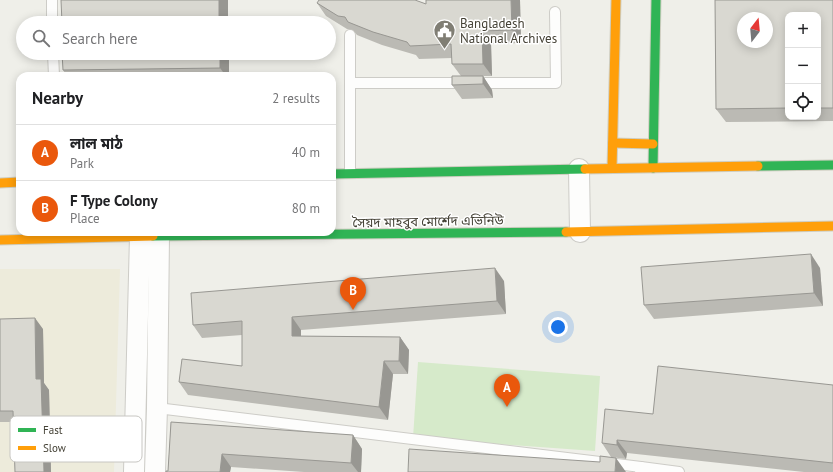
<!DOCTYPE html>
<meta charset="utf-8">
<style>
body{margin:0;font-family:"PT Sans","Noto Sans Bengali",sans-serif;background:#f2f2f2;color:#202124}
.controls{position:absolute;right:12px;top:12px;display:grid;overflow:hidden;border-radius:8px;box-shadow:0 2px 10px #0003}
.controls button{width:36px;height:36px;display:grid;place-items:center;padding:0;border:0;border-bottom:1px solid #e0e0e0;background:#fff;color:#202124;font:20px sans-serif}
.compass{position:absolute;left:737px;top:12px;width:36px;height:36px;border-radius:50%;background:#fff;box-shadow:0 2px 10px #0003;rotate:16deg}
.you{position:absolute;left:558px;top:327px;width:14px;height:14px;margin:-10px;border:3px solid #fff;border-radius:50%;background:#1a73e8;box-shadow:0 0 0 6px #1a73e833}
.badge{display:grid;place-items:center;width:26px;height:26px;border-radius:50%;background:#ea580c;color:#fff;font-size:13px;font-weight:700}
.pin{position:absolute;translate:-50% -33px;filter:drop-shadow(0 1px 2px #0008)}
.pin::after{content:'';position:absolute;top:21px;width:14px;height:12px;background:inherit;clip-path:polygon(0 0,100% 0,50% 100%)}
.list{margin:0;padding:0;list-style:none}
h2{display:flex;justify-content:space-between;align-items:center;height:52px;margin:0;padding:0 16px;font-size:17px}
h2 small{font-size:13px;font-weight:400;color:#757577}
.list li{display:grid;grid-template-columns:26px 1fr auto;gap:12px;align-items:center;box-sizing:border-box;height:56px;padding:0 16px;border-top:1px solid #e0e0e0}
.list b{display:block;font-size:15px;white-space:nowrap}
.list p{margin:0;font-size:13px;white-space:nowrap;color:#757577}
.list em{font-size:13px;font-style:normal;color:#757577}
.icon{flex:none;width:22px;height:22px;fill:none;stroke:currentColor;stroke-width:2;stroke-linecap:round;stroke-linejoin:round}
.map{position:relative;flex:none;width:833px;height:472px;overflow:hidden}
.search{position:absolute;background:#fff;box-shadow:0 2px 10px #0003;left:16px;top:16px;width:320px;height:44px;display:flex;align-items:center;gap:10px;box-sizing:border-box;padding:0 14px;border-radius:22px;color:#757577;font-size:15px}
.panel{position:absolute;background:#fff;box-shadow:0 2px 10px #0003;left:16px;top:72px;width:320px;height:164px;border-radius:12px}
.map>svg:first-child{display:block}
</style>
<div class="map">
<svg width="833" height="472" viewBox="0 0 833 472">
<rect width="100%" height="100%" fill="#efefe9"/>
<polygon fill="#edebdb" points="0,269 120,269 114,472 0,472"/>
<polygon fill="#d6eaca" points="418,362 600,376 595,451 413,438"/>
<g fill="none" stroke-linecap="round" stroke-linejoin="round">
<defs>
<g id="lane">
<polyline points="52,0 52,23"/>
<polyline points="53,53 54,76"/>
<polyline points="350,83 556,83 555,12"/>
<polyline points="350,173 350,35"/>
<polyline points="157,408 641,467 640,472"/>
<polyline points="641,467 679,472"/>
</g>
<g id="street">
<polyline points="579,169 580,232"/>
<polyline points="134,472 140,236"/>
<polyline points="155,472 157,408 159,236"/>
</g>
<g id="fast">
<polyline points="758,166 833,165"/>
<polyline points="653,168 656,0"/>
<polyline points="332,174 585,169"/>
<polyline points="153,236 566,232"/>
</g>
<g id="slow">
<polyline points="613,143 653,144"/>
<polyline points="612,168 616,0"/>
<polyline points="585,169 758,166"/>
<polyline points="0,183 20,182"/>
<polyline points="566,232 833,226"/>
<polyline points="0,240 153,236"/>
</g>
</defs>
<use href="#lane" stroke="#cdccc7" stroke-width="12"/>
<use href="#street" stroke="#cdccc7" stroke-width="22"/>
<use href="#fast" stroke="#cecdc0" stroke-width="11"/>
<use href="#slow" stroke="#cecdc0" stroke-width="11"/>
<use href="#lane" stroke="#fdfdfc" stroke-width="10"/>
<use href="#street" stroke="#fdfdfc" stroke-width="20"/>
<use href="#fast" stroke="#30b455" stroke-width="9"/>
<use href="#slow" stroke="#ff9f0a" stroke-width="9"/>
</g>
<g fill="#bbbab4" fill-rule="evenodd">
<polygon points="520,0 521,43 491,44 492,76 483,76 492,90 493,98 462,99 452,85 461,76 452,64 452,58 419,59 416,55 382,45 357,35 353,30 347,29 326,16 317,3 426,4"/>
<path d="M 715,0 L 833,0 L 833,121 L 726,122 L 716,109 ZM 788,15 L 818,15 L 818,117 L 788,117 ZM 743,18 L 767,18 L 767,42 L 743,42 Z"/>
<polygon points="229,53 229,76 67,76 63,70"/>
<polygon points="820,268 823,306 654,319 644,305"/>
<polygon points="504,281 506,314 301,330 301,336 400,337 409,350 408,374 393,374 388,420 188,395 179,382 242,366 242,335 202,338 193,325"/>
<polygon points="0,319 43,329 44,383 49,390 51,472 15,472 13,422 0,422"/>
<polygon points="833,385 833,472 804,472 627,453 626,459 611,457 602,443 653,414"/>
<polygon points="171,422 353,435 362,449 361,472 304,472 231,467 230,472 166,472 168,471"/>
</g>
<g fill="#989792">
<rect x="219" y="0" width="9" height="23"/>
<polygon points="511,0 520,0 521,43 512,30"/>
<polygon points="482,31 491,44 492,76 483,64"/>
<polygon points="220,53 229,53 229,76 226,76 220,68"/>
<polygon points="483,76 492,90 493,98 483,84"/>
<polygon points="811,254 820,268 823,306 814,293"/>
<polygon points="495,268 504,281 506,314 497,301"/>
<polygon points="292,317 301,330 301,348 292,336"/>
<polygon points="35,318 43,329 44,383 49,390 51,472 44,472 36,379"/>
<polygon points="400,337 409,350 408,374 399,361"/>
<polygon points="384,361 393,374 388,420 379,407"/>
<polygon points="353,435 362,449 361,472 358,472 351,463"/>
<polygon points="617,440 627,453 626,459 617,445"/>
<polygon points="222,454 231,467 230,472 220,472"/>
<polygon points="616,458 626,472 615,472"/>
</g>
<g fill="#d9d8d1" stroke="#989792" fill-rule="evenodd">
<polygon points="61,0 219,0 219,23 62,23"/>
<polygon points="319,0 415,0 426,4 426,0 511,0 512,30 482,31 483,64 452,64 451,44 410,46 407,42 373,32 348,22 345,17 338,16 317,3"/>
<path d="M 715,0 L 833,0 L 833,108 L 818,108 L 818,15 L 788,15 L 788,108 L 716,109 ZM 743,18 L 767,18 L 767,42 L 743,42 Z"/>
<polygon points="62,53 220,53 220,68 63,70"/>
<polygon points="452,76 483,76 483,84 452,85"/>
<polygon points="811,254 814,293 644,305 641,267"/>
<polygon points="495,268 497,301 292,317 292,336 400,337 399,361 384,361 379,407 179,382 182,359 242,366 242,321 193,325 191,293"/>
<polygon points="35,318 36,379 41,379 44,472 15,472 13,411 0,411 0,319"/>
<polygon points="658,366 833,385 833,463 617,440 617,445 602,443 605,409 653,414"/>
<polygon points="171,422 353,435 351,463 222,454 220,472 166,472 166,471 168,471"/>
<polygon points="409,449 600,462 600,456 616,458 615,472 408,472"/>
</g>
<defs>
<symbol id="civic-pin" viewBox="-11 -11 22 30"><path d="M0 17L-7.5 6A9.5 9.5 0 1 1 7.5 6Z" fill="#807e74" stroke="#fff"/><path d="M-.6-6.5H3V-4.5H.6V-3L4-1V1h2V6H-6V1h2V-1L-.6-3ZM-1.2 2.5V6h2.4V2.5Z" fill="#fff"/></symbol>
</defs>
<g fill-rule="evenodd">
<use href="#civic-pin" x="432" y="18" width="25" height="34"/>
</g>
<g text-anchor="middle" stroke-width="3" stroke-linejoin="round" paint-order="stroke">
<g font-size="13" fill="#444135" stroke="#fff" text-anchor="start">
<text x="460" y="28">Bangladesh<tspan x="460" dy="15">National Archives</tspan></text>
</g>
<g font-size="13" fill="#444135" stroke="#fff">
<text transform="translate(428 221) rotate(-1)" y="5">সৈয়দ মাহবুব মোর্শেদ এভিনিউ</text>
</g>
</g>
<rect x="10" y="416" width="132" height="46" rx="6" fill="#fff" stroke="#c7c6c2" stroke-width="1"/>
<rect x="18" y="428" width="18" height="4" fill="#30b455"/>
<rect x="18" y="446" width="18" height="4" fill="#ff9f0a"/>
<g font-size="11" fill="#444135">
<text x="43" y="434">Fast</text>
<text x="43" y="452">Slow</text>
</g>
</svg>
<div class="controls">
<button>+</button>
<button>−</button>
<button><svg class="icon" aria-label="locate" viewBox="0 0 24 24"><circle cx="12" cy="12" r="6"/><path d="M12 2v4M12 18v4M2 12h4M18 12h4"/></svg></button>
</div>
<svg class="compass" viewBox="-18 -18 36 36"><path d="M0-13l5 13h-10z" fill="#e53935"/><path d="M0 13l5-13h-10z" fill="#757577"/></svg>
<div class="you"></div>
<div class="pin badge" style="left:507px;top:407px">A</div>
<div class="pin badge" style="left:353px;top:310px">B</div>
<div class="search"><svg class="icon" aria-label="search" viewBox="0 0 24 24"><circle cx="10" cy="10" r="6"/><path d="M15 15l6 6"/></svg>Search here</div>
<section class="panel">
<h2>Nearby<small>2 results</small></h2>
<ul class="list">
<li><span class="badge">A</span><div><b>লাল মাঠ</b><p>Park</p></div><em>40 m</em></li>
<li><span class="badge">B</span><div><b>F Type Colony</b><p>Place</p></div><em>80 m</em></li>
</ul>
</section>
</div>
